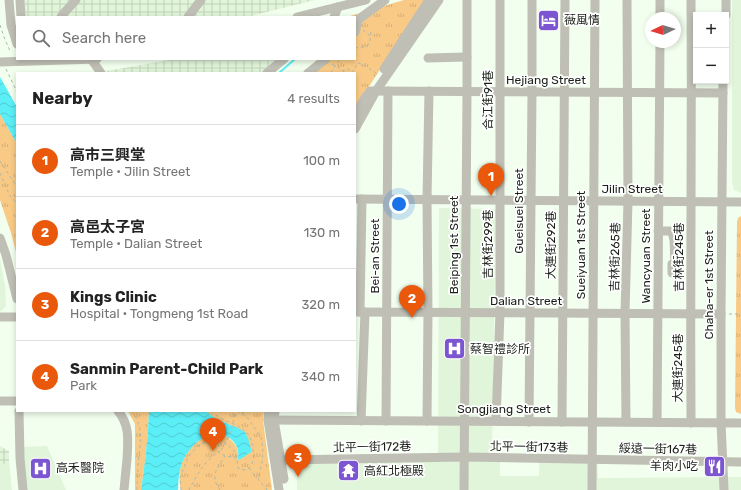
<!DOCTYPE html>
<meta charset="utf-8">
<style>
body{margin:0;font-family:Rubik,"Noto Sans TC",sans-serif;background:#f6f6f6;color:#222}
.controls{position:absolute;right:12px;top:12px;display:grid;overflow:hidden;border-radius:0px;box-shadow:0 2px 6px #0003}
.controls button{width:36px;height:36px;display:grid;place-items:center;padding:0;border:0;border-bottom:1px solid #e0e0e0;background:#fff;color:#222;font:20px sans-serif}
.compass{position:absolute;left:645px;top:12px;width:36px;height:36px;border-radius:50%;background:#fff;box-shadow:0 2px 6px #0003;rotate:266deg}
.you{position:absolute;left:399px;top:204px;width:14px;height:14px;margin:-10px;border:3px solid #fff;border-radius:50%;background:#1a73e8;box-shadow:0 0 0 6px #1a73e833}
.badge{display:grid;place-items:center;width:26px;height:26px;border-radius:50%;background:#ea580c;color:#fff;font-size:13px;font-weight:700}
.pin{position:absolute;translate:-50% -33px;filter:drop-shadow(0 1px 2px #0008)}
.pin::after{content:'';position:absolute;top:21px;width:14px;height:12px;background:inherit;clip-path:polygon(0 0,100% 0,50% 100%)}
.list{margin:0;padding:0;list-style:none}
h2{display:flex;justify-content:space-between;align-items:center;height:52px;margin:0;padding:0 16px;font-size:17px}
h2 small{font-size:13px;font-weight:400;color:#767676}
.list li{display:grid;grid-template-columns:26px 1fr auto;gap:12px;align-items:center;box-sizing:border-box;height:72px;padding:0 16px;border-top:1px solid #e0e0e0}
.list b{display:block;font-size:15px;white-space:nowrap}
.list p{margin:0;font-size:13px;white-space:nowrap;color:#767676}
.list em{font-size:13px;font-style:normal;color:#767676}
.icon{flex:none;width:22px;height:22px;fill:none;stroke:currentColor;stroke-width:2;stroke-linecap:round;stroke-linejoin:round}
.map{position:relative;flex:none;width:741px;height:490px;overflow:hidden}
.search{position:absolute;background:#fff;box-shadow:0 2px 6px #0003;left:16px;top:16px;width:340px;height:44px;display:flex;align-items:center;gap:10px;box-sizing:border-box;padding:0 14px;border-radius:0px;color:#767676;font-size:15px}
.panel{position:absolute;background:#fff;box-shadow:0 2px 6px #0003;left:16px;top:72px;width:340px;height:340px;border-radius:0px}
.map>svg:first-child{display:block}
</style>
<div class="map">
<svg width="741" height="490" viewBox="0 0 741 490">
<defs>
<pattern id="industrial-grid" width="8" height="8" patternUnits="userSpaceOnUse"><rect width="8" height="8" fill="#e0f5d9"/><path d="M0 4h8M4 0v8" fill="none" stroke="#c0d2ba"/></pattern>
<pattern id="grass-tufts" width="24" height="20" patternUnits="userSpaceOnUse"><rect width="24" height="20" fill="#f9ca86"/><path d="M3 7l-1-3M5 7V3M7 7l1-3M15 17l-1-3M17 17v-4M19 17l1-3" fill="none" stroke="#d5ad73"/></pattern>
<pattern id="water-waves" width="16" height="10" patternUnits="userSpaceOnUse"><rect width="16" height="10" fill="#5beef6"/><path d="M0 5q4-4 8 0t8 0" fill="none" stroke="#4fccd2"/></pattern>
</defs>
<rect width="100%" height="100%" fill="#f2ffee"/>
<g fill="#e0f5d9">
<polygon points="732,0 741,0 741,193 734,190 732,181"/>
<polygon points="439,208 496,209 492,456 438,455"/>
<polygon points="0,259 5,286 6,306 1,311 0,311"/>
<polygon points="47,446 66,490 27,490 23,447"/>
<polygon points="539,456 597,457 598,478 741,477 741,490 297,490 297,461 500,462 500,476 539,476"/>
<polygon points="9,461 12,490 0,490 0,466"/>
</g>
<g fill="url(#industrial-grid)">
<polygon points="24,0 315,0 247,17 25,17"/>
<polygon points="174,59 280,59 263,73 106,73 107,71"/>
<polygon points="0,446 9,451 9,461 0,466"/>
</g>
<g fill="url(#grass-tufts)">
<polygon points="404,0 425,0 368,88 355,110 355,73 302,73 318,59 355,59 355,17 347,17"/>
<polygon points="0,114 17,144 17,256 11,233 0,200"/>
<polygon points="741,216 741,414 736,412 735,408 737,222 738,218"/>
<path d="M 128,411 L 149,411 C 148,438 145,464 141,490 L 135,490 L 135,424 Z"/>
<path d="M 206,411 L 263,411 L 263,420 L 272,490 L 181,490 C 179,482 179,473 181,465 C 187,446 213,422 231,440 C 237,445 239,452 238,460 C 243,458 246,454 252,452 L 238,428 L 216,419 Z"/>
</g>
<g fill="url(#water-waves)">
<polygon points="0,77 17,107 17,144 0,114"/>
<path d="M 149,411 L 206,411 L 216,419 L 238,428 L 245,432 L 248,438 L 252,452 C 246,454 243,459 238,460 C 239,452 238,446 232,440 C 213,422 187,446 181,466 C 179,473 178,482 178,490 L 141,490 C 145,464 148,438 149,411 Z"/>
</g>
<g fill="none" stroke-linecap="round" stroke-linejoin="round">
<polyline stroke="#5beef6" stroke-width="2" points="279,73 295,59"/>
<g stroke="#aeb8aa" stroke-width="1" stroke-dasharray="3 3" stroke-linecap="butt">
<polyline points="0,25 4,37 10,51"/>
<polyline points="363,30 370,36"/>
<polyline points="355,48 364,47 368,45 370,40 371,30"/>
<polyline points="332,64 344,71"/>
<polyline points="6,69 17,92"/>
<polyline points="331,73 335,66 340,59"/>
<path d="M 343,73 L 344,71 C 347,68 349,69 353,71"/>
<polyline points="352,73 358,63 364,65 376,73"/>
<polyline points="0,161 17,187"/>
<polyline points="0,173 10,196 17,203"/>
<polyline points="729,314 741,314"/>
<polyline points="132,411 137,419 140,430 141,438 138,464 137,490"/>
<path d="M 211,411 C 213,413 216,415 219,417 C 236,427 251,426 253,450 C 254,457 254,463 249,468"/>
<polyline points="237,411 247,417 261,437 263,449 262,463 258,479 267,490"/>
<polyline points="242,413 246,411"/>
<path d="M 213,440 C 217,455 221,455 236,458"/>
<polyline points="249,468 257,478"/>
<polyline points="181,490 180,478 188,457 199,445 212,439 222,440 232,449 236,453 238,468 244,470 249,468"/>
<path d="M 189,490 C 195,478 203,464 213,456 C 216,454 218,453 221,450"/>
<path d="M 220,490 C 209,476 218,467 225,456"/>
</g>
<g stroke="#bfbfb5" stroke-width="9">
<polyline points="9,0 11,25 17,44"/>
<polyline points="20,0 21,17"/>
<polyline points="660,0 660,18"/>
<polyline points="726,15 726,0"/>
<polyline points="61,17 63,14 76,0"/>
<polyline points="188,17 201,0"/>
<polyline points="297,17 366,0"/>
<polyline points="334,17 338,7"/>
<polyline points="355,32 359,19 385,0"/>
<polyline points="428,58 467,57"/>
<polyline points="91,59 101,73"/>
<polyline points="0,62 97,59"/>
<polyline points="384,69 429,0"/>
<polyline points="267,73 284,59"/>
<polyline points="308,73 326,59"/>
<polyline points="723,81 721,314 721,423 724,490"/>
<polyline points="370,91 723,93"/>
<polyline points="355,114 367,95"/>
<polyline points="355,129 376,91 439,0"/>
<polyline points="355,199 741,202"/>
<polyline points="658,231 672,231 674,240 675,263 672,264 672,273"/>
<polyline points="0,238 6,255 17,299"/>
<polyline points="355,312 721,314"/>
<polyline points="360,312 362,199"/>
<polyline points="0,317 17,317"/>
<polyline points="0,401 17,401"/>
<polyline points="19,411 20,458 23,490"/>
<path d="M 118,411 C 130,425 128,441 127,459 C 126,469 125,480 124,490"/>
<polyline points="268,411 268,420 279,490"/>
<polyline points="275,411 274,420 284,479"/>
<polyline points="268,420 741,423"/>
<polyline points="361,421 365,312"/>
<polyline points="386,421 388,91"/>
<polyline points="427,421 428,312 427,199 429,91"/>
<polyline points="496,421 500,312 500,0"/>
<polyline points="529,422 532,92 532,0"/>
<polyline points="562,422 565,0"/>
<polyline points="626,422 625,313 628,201 627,0"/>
<polyline points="657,422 660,42"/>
<path d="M 691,423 C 690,282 692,141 691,0"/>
<polyline points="280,460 464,457 741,462"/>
<polyline points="464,490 467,92 467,0"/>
<polyline points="592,490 595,0"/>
</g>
<path stroke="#aeb8aa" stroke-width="1" stroke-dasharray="3 3" stroke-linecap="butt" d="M 221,450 C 230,438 233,426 235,411"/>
</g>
<defs>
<symbol id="hotel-square" viewBox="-11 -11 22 22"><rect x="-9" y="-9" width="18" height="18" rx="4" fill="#7c56d0" stroke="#fff"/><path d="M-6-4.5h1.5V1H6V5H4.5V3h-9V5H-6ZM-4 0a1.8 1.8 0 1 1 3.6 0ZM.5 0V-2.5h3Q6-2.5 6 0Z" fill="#fff"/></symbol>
<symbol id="hospital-square" viewBox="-11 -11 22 22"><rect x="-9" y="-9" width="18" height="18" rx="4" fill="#7c56d0" stroke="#fff"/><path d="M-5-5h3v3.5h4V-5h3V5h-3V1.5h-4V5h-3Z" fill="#fff"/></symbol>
<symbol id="restaurant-square" viewBox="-11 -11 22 22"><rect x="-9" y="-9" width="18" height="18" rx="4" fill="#7c56d0" stroke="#fff"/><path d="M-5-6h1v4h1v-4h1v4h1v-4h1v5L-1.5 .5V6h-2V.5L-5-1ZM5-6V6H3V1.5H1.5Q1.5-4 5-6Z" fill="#fff"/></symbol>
<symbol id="temple-square" viewBox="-11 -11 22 22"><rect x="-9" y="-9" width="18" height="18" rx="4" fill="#7c56d0" stroke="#fff"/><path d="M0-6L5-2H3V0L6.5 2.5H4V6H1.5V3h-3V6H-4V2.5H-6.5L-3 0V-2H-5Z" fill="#fff"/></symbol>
</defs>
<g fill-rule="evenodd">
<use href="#hotel-square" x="536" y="8" width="25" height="25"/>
<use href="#hospital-square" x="442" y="336" width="25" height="25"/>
<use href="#restaurant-square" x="702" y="454" width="25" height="25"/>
<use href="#hospital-square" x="28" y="456" width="25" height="25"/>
<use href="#temple-square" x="336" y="458" width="25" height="25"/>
</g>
<g text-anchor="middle" stroke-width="3.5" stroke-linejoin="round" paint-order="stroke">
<g font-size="12" fill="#1a2018" stroke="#fff" text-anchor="start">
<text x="564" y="24">薇風情</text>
<text x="470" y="353">蔡智禮診所</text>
<text x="698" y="470" text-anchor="end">羊肉小吃</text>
<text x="56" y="472">高禾醫院</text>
<text x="364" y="475">高紅北極殿</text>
</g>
<g font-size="12" fill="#1a2018" stroke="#fff">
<text x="546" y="84">Hejiang Street</text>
<text transform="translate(488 100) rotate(-90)" y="4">合江街91巷</text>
<text x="632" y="193">Jilin Street</text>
<text transform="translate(519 211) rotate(-90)" y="4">Gueisuei Street</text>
<text transform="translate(488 244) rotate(-90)" y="4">吉林街299巷</text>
<text transform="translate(454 245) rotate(-90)" y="4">Beiping 1st Street</text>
<text transform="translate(551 245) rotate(-90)" y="4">大連街292巷</text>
<text transform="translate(581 245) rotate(-90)" y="4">Sueiyuan 1st Street</text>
<text transform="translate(375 256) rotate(-90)" y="4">Bei-an Street</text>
<text transform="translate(646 256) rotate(-90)" y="4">Wancyuan Street</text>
<text transform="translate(615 257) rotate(-89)" y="4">吉林街265巷</text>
<text transform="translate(679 257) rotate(-90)" y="4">吉林街245巷</text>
<text transform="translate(709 285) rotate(-90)" y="4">Chaha-er 1st Street</text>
<text x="526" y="305">Dalian Street</text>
<text transform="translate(678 368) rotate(-90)" y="4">大連街245巷</text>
<text x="504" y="413">Songjiang Street</text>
<text transform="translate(372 447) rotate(-1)" y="4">北平一街172巷</text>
<text transform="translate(529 447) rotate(1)" y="4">北平一街173巷</text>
<text transform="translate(658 449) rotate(1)" y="4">綏遠一街167巷</text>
</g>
</g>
</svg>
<div class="controls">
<button>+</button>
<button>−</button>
</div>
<svg class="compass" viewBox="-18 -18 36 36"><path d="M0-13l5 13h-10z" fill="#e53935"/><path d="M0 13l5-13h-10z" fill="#767676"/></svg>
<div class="you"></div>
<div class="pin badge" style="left:491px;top:196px">1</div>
<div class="pin badge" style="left:412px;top:318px">2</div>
<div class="pin badge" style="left:298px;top:477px">3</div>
<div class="pin badge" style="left:213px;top:451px">4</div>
<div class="search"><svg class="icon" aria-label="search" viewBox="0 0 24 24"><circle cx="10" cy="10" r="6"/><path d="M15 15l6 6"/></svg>Search here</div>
<section class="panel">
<h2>Nearby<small>4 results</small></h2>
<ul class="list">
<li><span class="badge">1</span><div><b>高市三興堂</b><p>Temple · Jilin Street</p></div><em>100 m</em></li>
<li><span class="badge">2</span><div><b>高邑太子宮</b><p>Temple · Dalian Street</p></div><em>130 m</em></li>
<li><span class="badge">3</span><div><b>Kings Clinic</b><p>Hospital · Tongmeng 1st Road</p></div><em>320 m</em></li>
<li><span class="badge">4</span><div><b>Sanmin Parent-Child Park</b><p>Park</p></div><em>340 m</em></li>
</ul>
</section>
</div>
